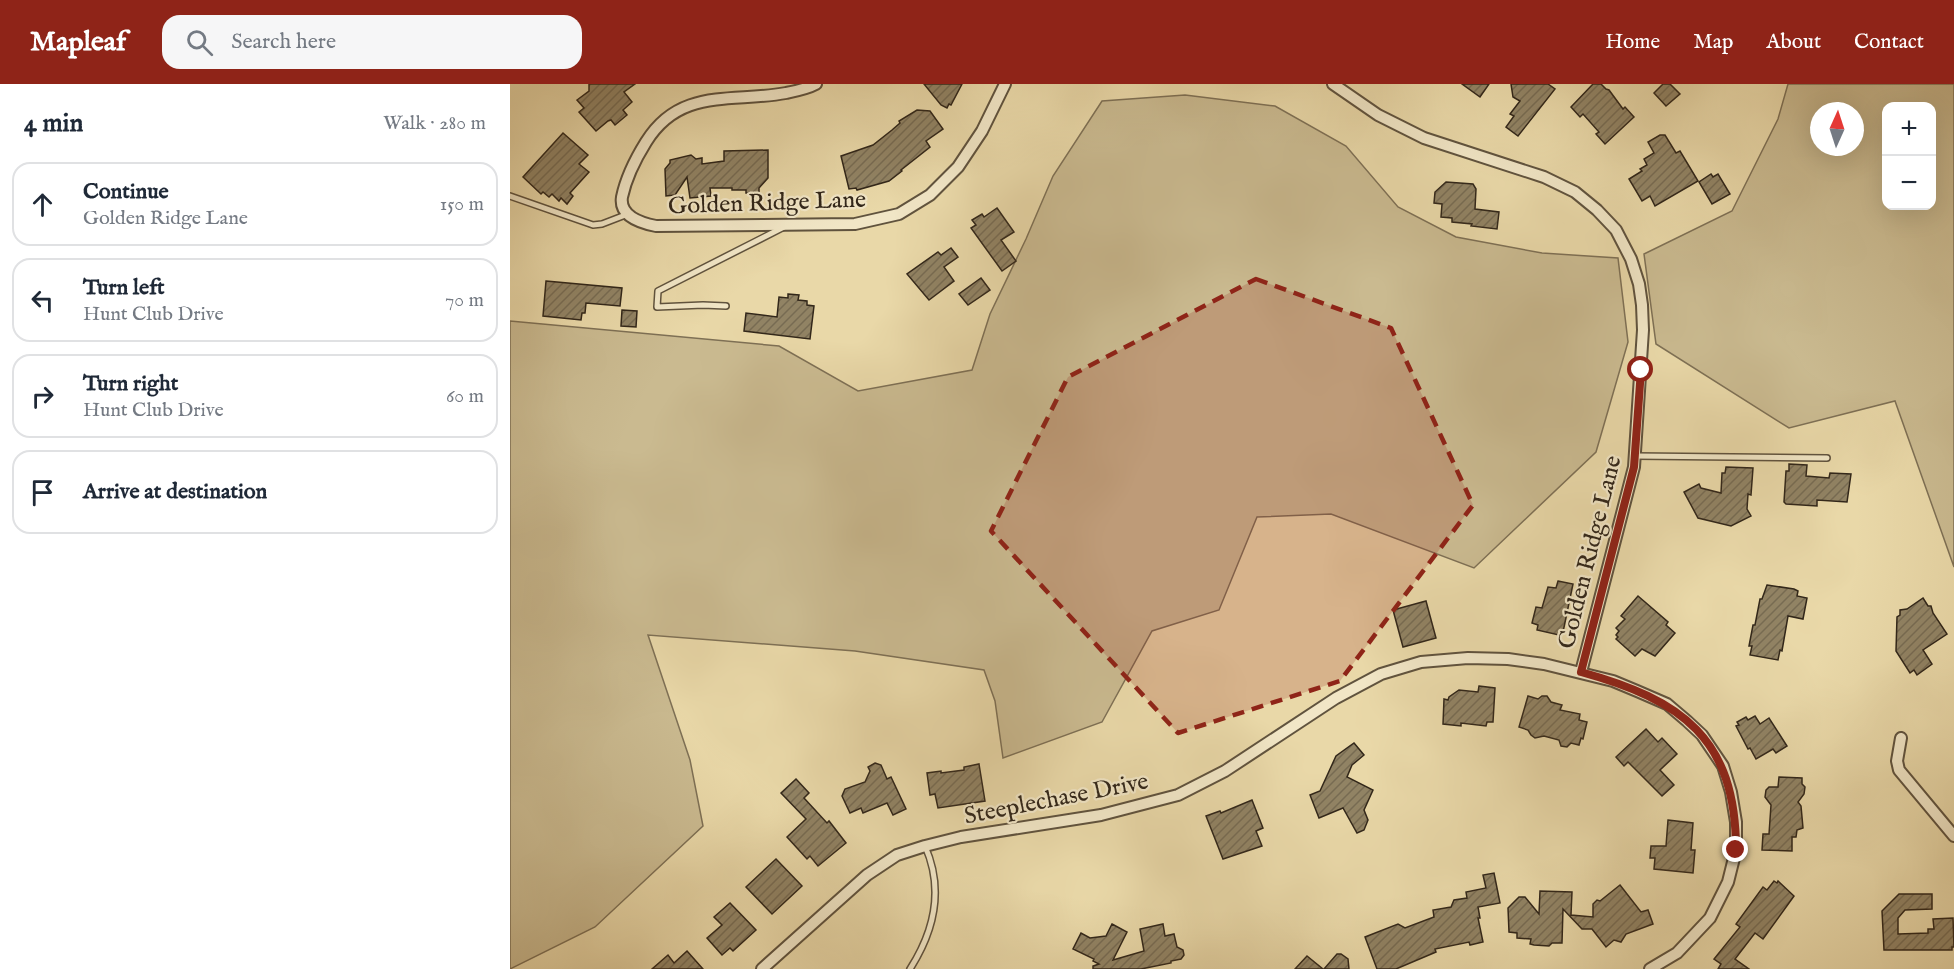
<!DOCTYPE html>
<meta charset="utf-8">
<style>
body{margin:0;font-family:"IM FELL English",serif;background:#f6f6f7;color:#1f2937}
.controls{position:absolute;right:18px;top:18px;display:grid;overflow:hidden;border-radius:12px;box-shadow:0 6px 24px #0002}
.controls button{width:54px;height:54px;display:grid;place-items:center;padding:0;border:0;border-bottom:2px solid #e0e1e3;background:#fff;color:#1f2937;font:30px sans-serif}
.compass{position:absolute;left:1300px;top:18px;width:54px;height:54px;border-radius:50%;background:#fff;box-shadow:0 6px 24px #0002;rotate:3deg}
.stop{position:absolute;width:18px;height:18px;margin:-14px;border:4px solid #8f2418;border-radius:50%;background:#fff}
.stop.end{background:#8f2418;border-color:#fff;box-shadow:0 2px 6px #0008}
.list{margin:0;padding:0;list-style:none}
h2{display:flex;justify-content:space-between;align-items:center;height:78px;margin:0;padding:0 24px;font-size:26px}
h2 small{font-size:20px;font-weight:400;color:#747a83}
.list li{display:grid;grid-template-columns:39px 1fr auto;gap:18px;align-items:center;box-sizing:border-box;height:84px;margin:0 12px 12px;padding:0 12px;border:2px solid #e0e1e3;border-radius:18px}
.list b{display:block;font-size:22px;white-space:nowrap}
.list p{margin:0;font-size:20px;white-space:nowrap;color:#747a83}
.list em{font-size:20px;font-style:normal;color:#747a83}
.icon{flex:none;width:33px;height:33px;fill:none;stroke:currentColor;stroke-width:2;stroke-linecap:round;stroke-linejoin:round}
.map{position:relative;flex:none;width:1444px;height:885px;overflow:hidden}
header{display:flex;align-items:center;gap:36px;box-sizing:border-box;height:84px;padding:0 30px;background:#8f2418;color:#fff}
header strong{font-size:28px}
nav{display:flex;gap:33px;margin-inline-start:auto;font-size:21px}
.search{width:420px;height:54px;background:#f6f6f7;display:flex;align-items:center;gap:15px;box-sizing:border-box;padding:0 21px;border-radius:18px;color:#747a83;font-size:22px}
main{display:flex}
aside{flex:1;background:#fff}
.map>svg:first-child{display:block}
</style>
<header>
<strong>Mapleaf</strong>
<div class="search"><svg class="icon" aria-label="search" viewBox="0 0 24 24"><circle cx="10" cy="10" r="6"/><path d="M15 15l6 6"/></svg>Search here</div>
<nav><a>Home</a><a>Map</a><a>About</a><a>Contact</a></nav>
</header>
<main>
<aside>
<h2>4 min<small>Walk · 280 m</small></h2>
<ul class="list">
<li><svg class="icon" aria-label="ahead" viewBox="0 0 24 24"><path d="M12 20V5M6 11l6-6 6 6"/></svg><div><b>Continue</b><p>Golden Ridge Lane</p></div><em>150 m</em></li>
<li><svg class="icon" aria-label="left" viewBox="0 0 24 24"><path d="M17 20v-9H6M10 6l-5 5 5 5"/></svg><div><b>Turn left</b><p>Hunt Club Drive</p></div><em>70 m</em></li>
<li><svg class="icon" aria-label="right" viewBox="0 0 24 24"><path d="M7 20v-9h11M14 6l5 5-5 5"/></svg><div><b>Turn right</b><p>Hunt Club Drive</p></div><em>60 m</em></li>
<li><svg class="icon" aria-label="arrive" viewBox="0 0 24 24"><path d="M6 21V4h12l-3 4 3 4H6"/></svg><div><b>Arrive at destination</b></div></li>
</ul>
</aside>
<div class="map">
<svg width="1444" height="885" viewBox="0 0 1444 885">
<defs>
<pattern id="building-hatch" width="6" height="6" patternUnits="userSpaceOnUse" patternTransform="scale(1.5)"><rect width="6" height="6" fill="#918364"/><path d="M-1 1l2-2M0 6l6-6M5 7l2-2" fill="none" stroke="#776b52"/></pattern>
</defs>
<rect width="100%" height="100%" fill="#e9d8a8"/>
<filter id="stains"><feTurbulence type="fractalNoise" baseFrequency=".00333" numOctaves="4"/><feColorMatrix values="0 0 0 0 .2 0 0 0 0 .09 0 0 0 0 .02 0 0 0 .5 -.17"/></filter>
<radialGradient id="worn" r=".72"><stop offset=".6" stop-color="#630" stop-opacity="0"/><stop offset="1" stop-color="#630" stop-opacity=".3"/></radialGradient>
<g fill="#caba90" stroke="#7e7055" stroke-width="1.5" fill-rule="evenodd">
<path d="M 1278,0 L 1444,0 L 1444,483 L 1385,317 L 1279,344 L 1146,260 L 1134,170 L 1222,127 L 1268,35 ZM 1376,22 L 1422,22 L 1422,122 L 1376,122 ZM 1309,27 L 1345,27 L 1345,63 L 1309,63 Z"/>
<polygon points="675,11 765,22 836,62 888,123 946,153 1032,169 1108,174 1118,258 1086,368 964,484 821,430 747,433 709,526 642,547 592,638 493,674 485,617 474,586 345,567 138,551 180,676 193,742 85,843 0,885 0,237 269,262 348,307 462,286 480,230 516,155 543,92 592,17"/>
</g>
<g fill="url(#building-hatch)" stroke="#32271a" stroke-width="1.5">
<polygon points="79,0 125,0 114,8 122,18 113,26 117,31 105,41 101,36 98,37 86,47 69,28 74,24 67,16 79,7"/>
<polygon points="414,0 452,0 441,21 439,20 437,24 431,21"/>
<polygon points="952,0 979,0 970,13"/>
<polygon points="1001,0 1038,0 1045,5 1008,52 996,43 1004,32 1000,30 1010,17 1003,13"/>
<polygon points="1083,0 1091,0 1096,5 1099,6 1113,25 1115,23 1124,33 1095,60 1086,50 1089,48 1073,30 1070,33 1061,23"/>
<polygon points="1153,0 1160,0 1170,10 1156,22 1144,9"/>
<polygon points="407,26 420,27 433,45 416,57 420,63 391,86 392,87 379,97 347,106 346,104 339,105 331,72 363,61 382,46 390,39 389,37"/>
<polygon points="53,49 78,71 69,80 79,88 60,109 63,112 57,120 51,114 49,117 42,110 39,113 33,108 31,110 13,93"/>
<polygon points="1150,51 1155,51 1166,69 1170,67 1188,97 1145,122 1140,112 1132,117 1119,95 1132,87 1130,85 1137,81 1134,75 1144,69 1138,58"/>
<polygon points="258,66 258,94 249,104 249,109 236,109 236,106 222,106 222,104 200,104 201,112 180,114 177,93 165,111 156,112 155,85 160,79 160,76 181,71 186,75 192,74 192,80 214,77 214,67"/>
<polygon points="1201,90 1203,93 1208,90 1220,110 1202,120 1189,98"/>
<polygon points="936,98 963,100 966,105 965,125 989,128 987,145 961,142 962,140 942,138 942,134 931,133 932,120 924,119 925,108"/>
<polygon points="487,124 504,148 491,156 506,177 492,187 461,144 466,141 462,136 472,130 474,133"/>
<polygon points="441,164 448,173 434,183 444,197 419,216 397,190 428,168 431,171"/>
<polygon points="471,194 480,206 458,221 449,210"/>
<polygon points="36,197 112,204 110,222 76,219 75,229 72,229 71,236 33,232"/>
<polygon points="278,210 289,211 288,216 297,217 297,221 304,222 300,255 234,247 236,229 267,233 269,213 278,214"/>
<polygon points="112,226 127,227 126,243 111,242"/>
<polygon points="1279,380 1297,381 1296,392 1319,394 1320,389 1341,390 1337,418 1307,416 1307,422 1276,420 1274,418 1276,387 1279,387"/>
<polygon points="1216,383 1243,384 1241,411 1238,410 1237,425 1241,432 1221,442 1188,434 1174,408 1189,400 1191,404 1211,409 1212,389 1215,389"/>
<polygon points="1048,497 1063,500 1053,548 1049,551 1027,546 1028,541 1022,539 1026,523 1032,524 1038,503 1046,504"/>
<polygon points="1257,501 1284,505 1288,507 1287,512 1297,514 1293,535 1278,532 1272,567 1270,566 1268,576 1240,571 1242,562 1239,562 1243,541 1245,541 1250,515 1252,515"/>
<polygon points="1128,512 1158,538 1156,541 1165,549 1145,572 1132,565 1125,572 1106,555 1108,553 1106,551 1109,547 1106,544 1115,535 1111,532"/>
<polygon points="1413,514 1418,522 1421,522 1423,529 1437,550 1413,566 1422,580 1407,591 1404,586 1400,589 1386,567 1387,533 1390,531 1390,526 1397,525"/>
<polygon points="916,517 926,554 893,563 883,526"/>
<polygon points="969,602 985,604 983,638 977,638 976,642 951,639 951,642 933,640 934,615 938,616 939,613 949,606 968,608"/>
<polygon points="1018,612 1028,615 1032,612 1037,612 1041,618 1052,621 1050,626 1070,630 1069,636 1077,638 1073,655 1071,654 1069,661 1061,659 1057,663 1051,662 1049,656 1034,652 1025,654 1021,651 1018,646 1009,643"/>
<polygon points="1245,632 1250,640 1259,634 1277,662 1266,669 1263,665 1246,675 1240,664 1238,665 1226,642 1229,641 1227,638 1236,633 1238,636"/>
<polygon points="1136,645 1148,658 1152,654 1167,670 1150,686 1164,701 1152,712 1118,678 1114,682 1106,673"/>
<polygon points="844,659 854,671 842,681 837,693 863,706 854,726 858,736 854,746 847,749 833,724 809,734 800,711 810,707 826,672"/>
<polygon points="365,679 371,681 377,695 381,693 396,725 383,731 377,719 353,729 351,724 340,729 332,712 335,705 355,698 360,687 358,683"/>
<polygon points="469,680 475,717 428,724 425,710 420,711 417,689 431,687 431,689 454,686 454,683"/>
<polygon points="1269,693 1292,694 1292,700 1295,703 1294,710 1288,718 1291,722 1293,744 1287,746 1286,753 1282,753 1282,767 1252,766 1253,750 1259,750 1261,721 1255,713 1256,706 1259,703 1268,703"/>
<polygon points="286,695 299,709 294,714 317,739 319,737 336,759 308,782 300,772 297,775 277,753 296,735 271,709"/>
<polygon points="742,716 753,744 746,747 752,762 713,775 696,732 710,727 711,729"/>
<polygon points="1158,736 1183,739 1181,766 1185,766 1183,789 1144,785 1145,774 1140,774 1141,762 1156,762"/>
<polygon points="266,775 292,802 262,830 236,803"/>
<polygon points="984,789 990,819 968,823 970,834 968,834 973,858 960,861 959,858 925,865 926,868 886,885 867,885 855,853 888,840 895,844 924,833 923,826 941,823 944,816 957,814 956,808 976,804 973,791"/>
<polygon points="1264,797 1267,799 1268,797 1284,812 1253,855 1245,849 1225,875 1239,885 1208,885 1211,880 1204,875 1230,843 1226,840 1253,803 1257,806"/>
<polygon points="1110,801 1131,828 1138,826 1143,840 1116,850 1111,858 1104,856 1096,863 1082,845 1072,845 1053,825 1052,859 1042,859 1039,862 1024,861 1020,860 1021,855 1007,854 1007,849 999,848 998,824 1009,813 1015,813 1029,830 1030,807 1062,808 1061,831 1083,833 1083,820 1087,816 1090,817"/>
<polygon points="1389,810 1422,810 1422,825 1395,826 1388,834 1388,850 1418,849 1418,845 1424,845 1423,835 1443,834 1444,863 1442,863 1442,866 1374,866 1372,827"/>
<polygon points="220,819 246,846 223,867 220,864 212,871 197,854 212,841 204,833"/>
<polygon points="602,840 617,848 603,876 634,867 630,845 653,840 655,852 664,850 667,863 673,866 674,871 671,875 661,877 661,879 631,885 583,885 583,882 589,880 583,877 584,875 563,865 571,849 580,854 596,852"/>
<polygon points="177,867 193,885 142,885 158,871 164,879"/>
<polygon points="827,870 831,870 838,875 839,885 814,885"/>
<polygon points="797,872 813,885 785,885"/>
</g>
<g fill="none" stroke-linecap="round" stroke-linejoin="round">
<defs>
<g id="lane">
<polyline points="0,112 83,141 92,140 118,130"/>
<polyline points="216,222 193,221 147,223 148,207 274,143"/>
<polyline points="1125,372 1317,374"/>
<path d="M 400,885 C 425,846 434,805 415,762"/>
</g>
<g id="street">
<path d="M 306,0 C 297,5 286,7 276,9 C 222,19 170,3 136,58 C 126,74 116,94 112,113 C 109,132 131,139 146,142 L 345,140 L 389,130 L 420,111 L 448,83 L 472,47 L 495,0"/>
<polyline points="823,0 868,31 914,54 1034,93 1065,108 1087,126 1106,146 1121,175 1129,200 1132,221 1133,246 1124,383 1071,588"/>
<polyline points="1391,654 1387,677 1389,686 1444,752"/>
<polyline points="252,885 357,791 387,771 415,762 451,753 591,731 668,711 715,687 826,614 871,590 911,578 958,574 998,575 1034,580 1103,597 1127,607 1157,620 1177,637 1192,651 1213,682 1221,708 1226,738 1226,766 1218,798 1200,834 1167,869 1140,885"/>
</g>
</defs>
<use href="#lane" stroke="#60533e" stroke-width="8"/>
<use href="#street" stroke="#60533e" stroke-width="14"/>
<use href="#lane" stroke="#f1e6c6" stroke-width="5"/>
<use href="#street" stroke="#f1e6c6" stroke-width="10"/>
</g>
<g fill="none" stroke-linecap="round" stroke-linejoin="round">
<path stroke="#8f2418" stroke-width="8" d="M 1131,286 L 1124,383 L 1071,588 C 1172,616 1226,654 1226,766"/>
</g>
<path fill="#8f2418" fill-opacity="0.2" stroke="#8f2418" stroke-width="4.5" stroke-dasharray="12 8" stroke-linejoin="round" d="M 746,195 L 881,244 L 963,421 L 830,597 L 668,649 L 481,447 L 558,293 Z"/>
<g text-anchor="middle" stroke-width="4.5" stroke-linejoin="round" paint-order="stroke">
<g font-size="24" fill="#32271a" stroke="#f1e6c6">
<text transform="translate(257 118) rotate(-2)" y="8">Golden Ridge Lane</text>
<text transform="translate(1079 468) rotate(-76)" y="8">Golden Ridge Lane</text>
<text transform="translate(546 714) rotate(-11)" y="8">Steeplechase Drive</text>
</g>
</g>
<rect width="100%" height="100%" filter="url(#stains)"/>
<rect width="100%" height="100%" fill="url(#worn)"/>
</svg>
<div class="controls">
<button>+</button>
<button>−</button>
</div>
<svg class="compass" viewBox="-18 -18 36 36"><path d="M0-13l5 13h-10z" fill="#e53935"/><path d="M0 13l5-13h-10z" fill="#747a83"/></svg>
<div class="stop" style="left:1131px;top:286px"></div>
<div class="stop end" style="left:1226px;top:766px"></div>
</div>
</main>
